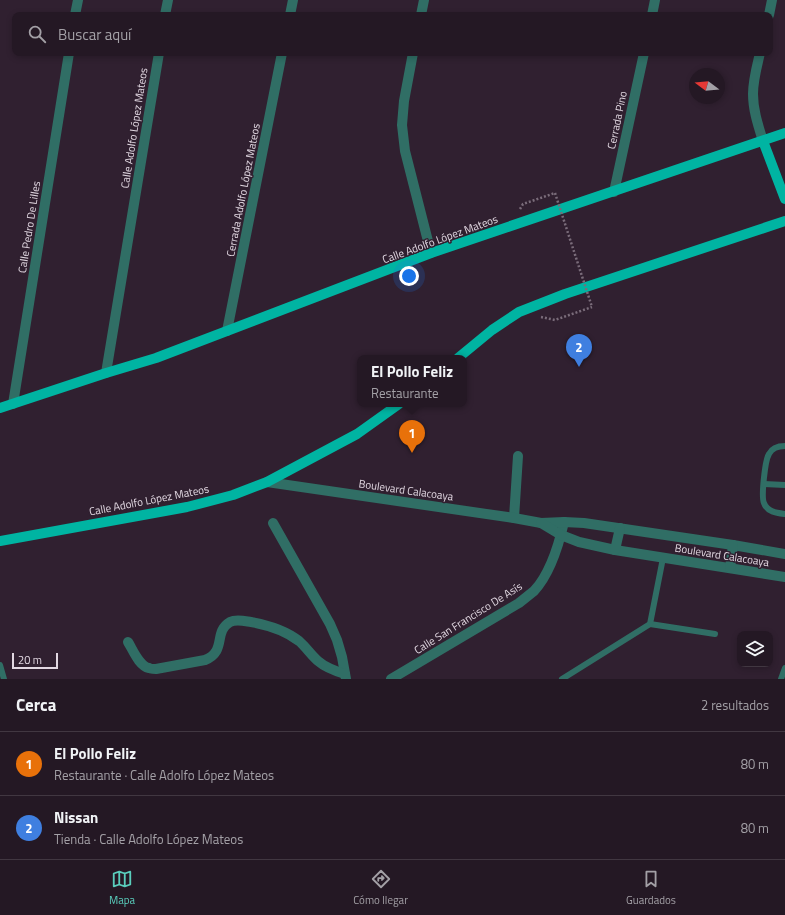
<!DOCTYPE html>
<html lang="es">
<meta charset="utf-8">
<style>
body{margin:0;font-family:"Titillium Web",sans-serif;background:#2c212c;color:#f1f3f6}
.controls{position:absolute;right:12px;bottom:12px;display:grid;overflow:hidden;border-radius:8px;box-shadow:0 2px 6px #0003}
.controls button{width:36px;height:36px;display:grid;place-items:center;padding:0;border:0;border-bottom:1px solid #413741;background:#241824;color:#f1f3f6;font:20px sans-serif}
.compass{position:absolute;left:689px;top:68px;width:36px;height:36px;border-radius:50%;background:#241824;box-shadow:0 2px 6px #0003;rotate:286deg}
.scale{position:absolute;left:12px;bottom:10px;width:46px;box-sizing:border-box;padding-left:4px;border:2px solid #e2d8e2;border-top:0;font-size:11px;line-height:14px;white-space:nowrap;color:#e2d8e2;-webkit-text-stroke:3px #302030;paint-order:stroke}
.you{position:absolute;left:409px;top:276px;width:14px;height:14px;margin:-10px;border:3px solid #fff;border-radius:50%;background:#1a73e8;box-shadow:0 0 0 6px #1a73e833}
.badge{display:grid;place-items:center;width:26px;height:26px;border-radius:50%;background:#5acebd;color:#fff;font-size:13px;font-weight:700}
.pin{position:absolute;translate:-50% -33px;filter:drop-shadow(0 1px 2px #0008)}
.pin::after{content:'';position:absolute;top:21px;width:14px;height:12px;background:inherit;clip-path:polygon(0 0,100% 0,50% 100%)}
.popup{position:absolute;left:357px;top:355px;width:110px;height:52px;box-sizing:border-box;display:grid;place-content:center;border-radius:8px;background:#241824;filter:drop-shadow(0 1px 3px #0005);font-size:13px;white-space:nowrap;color:#a3a0a6}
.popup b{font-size:15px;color:#f1f3f6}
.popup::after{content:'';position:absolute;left:50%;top:100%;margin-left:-8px;border:8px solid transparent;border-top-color:#241824}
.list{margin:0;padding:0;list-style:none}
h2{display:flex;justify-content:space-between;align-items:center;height:52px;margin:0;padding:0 16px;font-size:17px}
h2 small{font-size:13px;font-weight:400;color:#a3a0a6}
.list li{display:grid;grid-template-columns:26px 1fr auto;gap:12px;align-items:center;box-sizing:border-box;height:64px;padding:0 16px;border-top:1px solid #413741}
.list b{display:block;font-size:15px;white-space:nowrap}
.list p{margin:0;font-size:13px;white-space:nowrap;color:#a3a0a6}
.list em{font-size:13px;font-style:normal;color:#a3a0a6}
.icon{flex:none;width:22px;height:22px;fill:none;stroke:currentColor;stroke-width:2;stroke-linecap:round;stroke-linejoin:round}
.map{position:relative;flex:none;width:785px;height:679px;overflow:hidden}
.search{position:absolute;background:#241824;box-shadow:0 2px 6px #0003;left:12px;right:12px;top:12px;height:44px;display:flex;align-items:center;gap:10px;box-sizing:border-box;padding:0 14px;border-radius:8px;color:#a3a0a6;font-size:15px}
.sheet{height:180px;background:#241824}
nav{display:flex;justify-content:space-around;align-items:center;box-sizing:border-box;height:56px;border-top:1px solid #413741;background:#241824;font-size:11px;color:#a3a0a6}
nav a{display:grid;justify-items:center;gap:2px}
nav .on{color:#5acebd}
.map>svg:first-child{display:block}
</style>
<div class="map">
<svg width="785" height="679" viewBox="0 0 785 679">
<rect width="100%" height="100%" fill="#302030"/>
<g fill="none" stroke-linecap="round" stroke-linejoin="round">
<g stroke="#7a6c7a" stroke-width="2.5" stroke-dasharray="2 2" stroke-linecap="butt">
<polyline points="520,209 523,204 555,193"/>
<polyline points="541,317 555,320 592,307"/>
</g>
<g stroke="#306e65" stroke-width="6">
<path d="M 785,446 C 779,446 772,448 769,454 C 765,460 761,497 764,503 C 767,512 777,513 785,514"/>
<polyline points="764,484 785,485"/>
<polyline points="650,624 715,634"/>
<polyline points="0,665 4,679"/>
<polyline points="562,679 650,624 663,558"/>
<polyline points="781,679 785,668"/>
</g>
<g stroke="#306e65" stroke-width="10">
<polyline points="165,15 168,0"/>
<polyline points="290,15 293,0"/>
<polyline points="421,15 424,0"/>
<polyline points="652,15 655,0"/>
<polyline points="769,15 772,0"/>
<polyline points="413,53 404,101 402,125 405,151 431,253"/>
<path d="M 760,53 C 757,66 753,80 753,94 C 753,110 758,125 763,141"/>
<polyline points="614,192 644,53"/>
<polyline points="227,331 282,53"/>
<polyline points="106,373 159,53"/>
<polyline points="514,518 518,456"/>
<polyline points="273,523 330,624 337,640 342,657 346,679"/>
<path d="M 128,642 C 133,650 139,666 149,668 C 150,669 155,669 156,669 L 205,660 C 227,651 213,632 230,622 C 236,619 244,621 251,622 C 268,625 285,630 299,641 C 306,647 311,655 318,661 C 326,668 335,671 345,674"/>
<path d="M 391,679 L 519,603 C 524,599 529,595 534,591 C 550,574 559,544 564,522"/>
</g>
<g stroke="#306e65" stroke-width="10">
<polyline points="75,15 78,0"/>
<polyline points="13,404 69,53"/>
<polyline points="267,482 514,518 541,523 564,522 584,523 733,545 785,554"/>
<polyline points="541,523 561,535 579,542 615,550 785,577"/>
<polyline points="615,550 620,528"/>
<polyline points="730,568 733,545"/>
</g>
<g stroke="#00b4a2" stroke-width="10">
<polyline points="763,141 785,199"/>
<polyline points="458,358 492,330 519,312 565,294 785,221"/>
<polyline points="0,408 106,373 156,358 431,253 785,133"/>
<polyline points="0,541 187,507 233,495 267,482 357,434 399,404"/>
</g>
<polyline stroke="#7a6c7a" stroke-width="2.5" stroke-dasharray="2 2" stroke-linecap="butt" points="555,193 592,307"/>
</g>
<g text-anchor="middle" stroke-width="3" stroke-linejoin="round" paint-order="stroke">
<g font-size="11" fill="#e2d8e2" stroke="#302030">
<text transform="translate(617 120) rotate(-78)" y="4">Cerrada Pino</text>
<text transform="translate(134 128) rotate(-81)" y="4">Calle Adolfo López Mateos</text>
<text transform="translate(243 190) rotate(-79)" y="4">Cerrada Adolfo López Mateos</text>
<text transform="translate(29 227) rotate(-81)" y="4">Calle Pedro De Lilles</text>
<text transform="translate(440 239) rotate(-20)" y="4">Calle Adolfo López Mateos</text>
<text transform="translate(406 490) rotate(8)" y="4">Boulevard Calacoaya</text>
<text transform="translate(149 500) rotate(-11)" y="4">Calle Adolfo López Mateos</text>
<text transform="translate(722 555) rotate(9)" y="4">Boulevard Calacoaya</text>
<text transform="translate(468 618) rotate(-32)" y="4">Calle San Francisco De Asís</text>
</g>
</g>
</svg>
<div class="controls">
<button><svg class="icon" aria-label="layers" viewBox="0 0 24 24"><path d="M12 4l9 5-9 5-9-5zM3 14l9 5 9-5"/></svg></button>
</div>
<svg class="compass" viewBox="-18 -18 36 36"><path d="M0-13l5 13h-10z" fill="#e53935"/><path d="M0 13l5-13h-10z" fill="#a3a0a6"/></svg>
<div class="scale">20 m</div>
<div class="you"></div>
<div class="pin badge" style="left:412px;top:453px;background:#e8710a">1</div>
<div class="popup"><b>El Pollo Feliz</b>Restaurante</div>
<div class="pin badge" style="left:579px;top:367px;background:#3f7fe0">2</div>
<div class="search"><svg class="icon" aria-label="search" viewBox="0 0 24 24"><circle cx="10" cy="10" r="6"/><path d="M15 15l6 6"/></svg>Buscar aquí</div>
</div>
<section class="sheet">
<h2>Cerca<small>2 resultados</small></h2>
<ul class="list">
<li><span class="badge" style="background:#e8710a">1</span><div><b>El Pollo Feliz</b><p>Restaurante · Calle Adolfo López Mateos</p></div><em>80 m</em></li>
<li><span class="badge" style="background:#3f7fe0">2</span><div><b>Nissan</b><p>Tienda · Calle Adolfo López Mateos</p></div><em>80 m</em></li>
</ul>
</section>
<nav>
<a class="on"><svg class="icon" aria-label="map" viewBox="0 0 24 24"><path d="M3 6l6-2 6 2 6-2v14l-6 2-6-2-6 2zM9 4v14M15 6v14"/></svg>Mapa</a>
<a><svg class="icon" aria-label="directions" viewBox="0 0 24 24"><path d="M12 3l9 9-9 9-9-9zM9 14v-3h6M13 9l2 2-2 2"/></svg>Cómo llegar</a>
<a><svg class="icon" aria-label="saved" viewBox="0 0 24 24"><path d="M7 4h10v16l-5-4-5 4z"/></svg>Guardados</a>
</nav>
